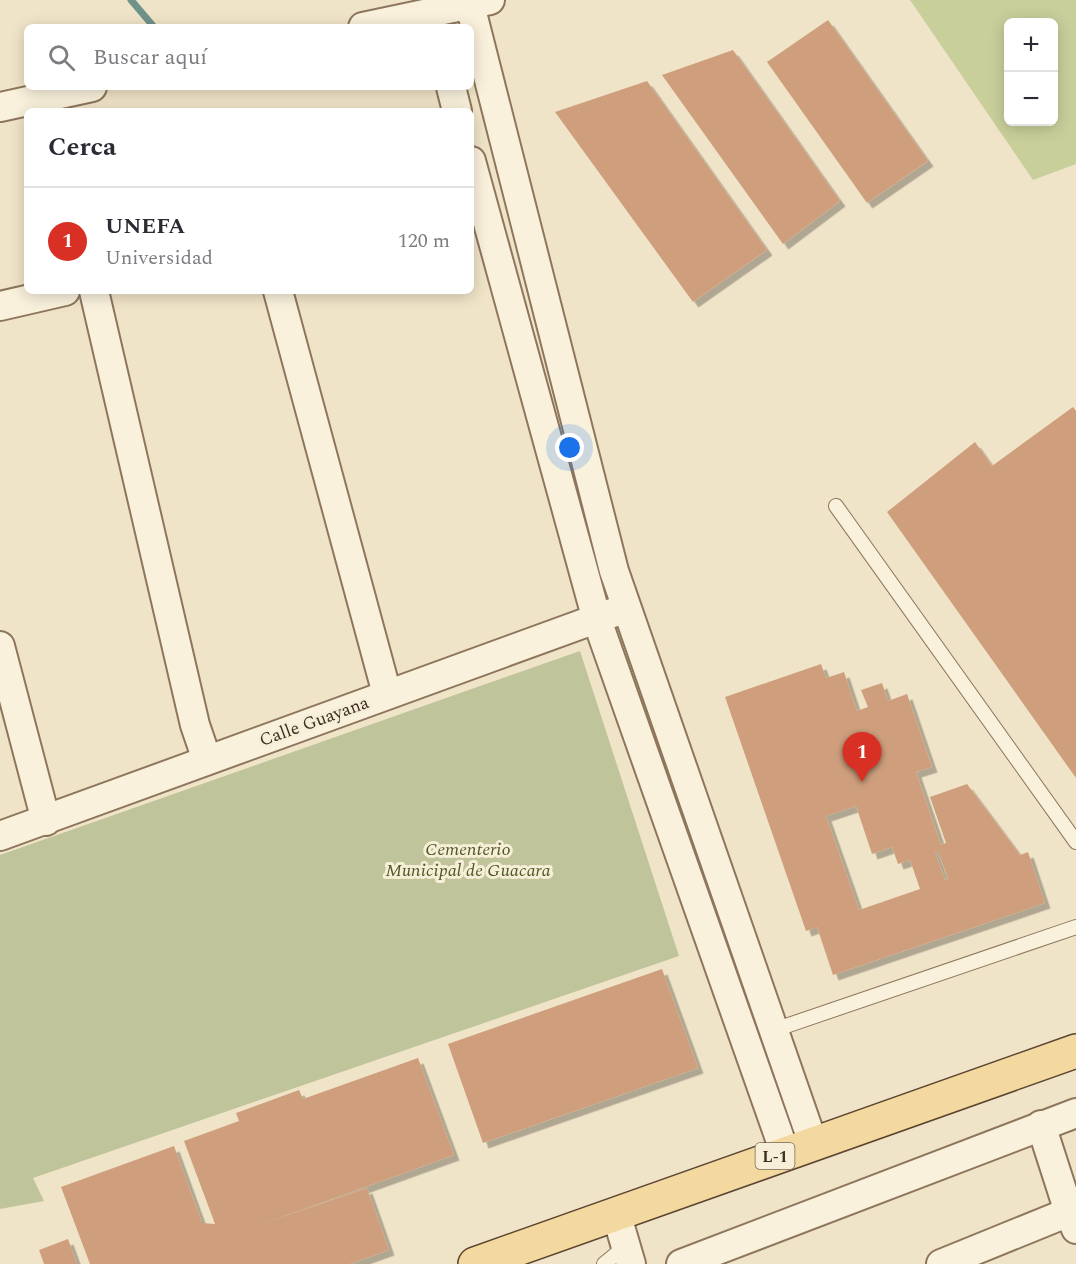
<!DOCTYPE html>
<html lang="es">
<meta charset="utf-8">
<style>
body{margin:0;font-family:Spectral,serif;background:#f2f2f3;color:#2b2b33}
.controls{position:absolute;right:18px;top:18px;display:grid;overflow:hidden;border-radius:9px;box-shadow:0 3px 15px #0003}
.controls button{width:54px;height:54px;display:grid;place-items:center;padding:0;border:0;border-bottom:2px solid #e1e1e2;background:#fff;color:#2b2b33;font:30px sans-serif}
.you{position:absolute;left:570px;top:448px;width:21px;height:21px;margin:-15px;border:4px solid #fff;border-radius:50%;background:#1a73e8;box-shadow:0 0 0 9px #1a73e833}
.badge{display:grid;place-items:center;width:39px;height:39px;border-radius:50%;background:#d93025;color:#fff;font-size:20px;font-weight:700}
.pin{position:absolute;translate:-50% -50px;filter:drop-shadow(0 2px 3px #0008)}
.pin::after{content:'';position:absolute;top:32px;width:21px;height:18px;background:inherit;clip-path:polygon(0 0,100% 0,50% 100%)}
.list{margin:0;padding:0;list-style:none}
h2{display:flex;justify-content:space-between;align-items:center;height:78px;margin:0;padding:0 24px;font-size:26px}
h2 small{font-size:20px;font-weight:400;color:#7c7c81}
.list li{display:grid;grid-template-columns:39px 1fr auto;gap:18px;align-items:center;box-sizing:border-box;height:108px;padding:0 24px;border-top:2px solid #e1e1e2}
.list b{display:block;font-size:22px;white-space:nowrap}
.list p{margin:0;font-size:20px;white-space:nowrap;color:#7c7c81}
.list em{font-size:20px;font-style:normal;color:#7c7c81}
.icon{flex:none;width:33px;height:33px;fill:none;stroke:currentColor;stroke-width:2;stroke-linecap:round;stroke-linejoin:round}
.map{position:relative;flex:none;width:1076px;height:1264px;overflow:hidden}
.search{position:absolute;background:#fff;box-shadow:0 3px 15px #0003;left:24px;top:24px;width:450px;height:66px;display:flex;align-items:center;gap:15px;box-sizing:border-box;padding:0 21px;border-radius:9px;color:#7c7c81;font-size:22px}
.panel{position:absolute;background:#fff;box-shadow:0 3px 15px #0003;left:24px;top:108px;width:450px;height:186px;border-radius:9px}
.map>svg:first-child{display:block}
</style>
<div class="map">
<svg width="1076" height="1264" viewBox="0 0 1076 1264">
<defs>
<filter id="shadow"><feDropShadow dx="5.5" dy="5.5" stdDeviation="0" flood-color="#0004"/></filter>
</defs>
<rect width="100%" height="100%" fill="#f0e4c8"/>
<path fill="#c9cf9b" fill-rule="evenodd" d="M 910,0 L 1076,0 L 1076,164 L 1033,180 ZM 1008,22 L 1054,22 L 1054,122 L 1008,122 Z"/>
<polygon fill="#bfc49a" points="580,651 679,956 33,1178 44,1201 0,1209 0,855"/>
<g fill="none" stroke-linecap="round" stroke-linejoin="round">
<polyline stroke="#6f938a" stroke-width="7" points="131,0 154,27"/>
</g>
<g fill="#cf9f7d" fill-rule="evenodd" filter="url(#shadow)">
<polygon points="828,20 928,161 867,203 767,62"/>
<polygon points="733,50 840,201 783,244 662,75"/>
<polygon points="647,81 767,250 693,302 555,112"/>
<polygon points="1073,407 1076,411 1076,778 887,512 975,442 992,466"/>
<path d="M 821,664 L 826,678 L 844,672 L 857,711 L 868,707 L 861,690 L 882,683 L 888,701 L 907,694 L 932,767 L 916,772 L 941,845 L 946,843 L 930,797 L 967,784 L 1020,855 L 1028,852 L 1045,903 L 833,975 L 817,927 L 806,931 L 725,697 ZM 856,806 L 872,854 L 892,847 L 898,864 L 910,860 L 920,889 L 859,910 L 826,816 ZM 938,851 L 948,879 L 945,880 L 935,852 Z"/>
<polygon points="662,969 698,1068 483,1143 448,1044"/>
<polygon points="418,1058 454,1155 257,1226 367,1188 389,1250 350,1264 90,1264 61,1187 174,1146 202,1223 215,1224 184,1141 239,1121 236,1113 299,1090 303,1099"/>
<polygon points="68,1239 77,1264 44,1264 39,1250"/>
</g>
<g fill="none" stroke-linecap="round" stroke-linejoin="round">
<defs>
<g id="service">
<polyline points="836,506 1076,842"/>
<polyline points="774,1030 1076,927"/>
<polyline points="604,1264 626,1246"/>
</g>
<g id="minor">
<polyline points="470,5 614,571 813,1143"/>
<polyline points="363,27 490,0"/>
<polyline points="451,87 457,111"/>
<polyline points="0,107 92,87"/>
<polyline points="471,161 597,620 785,1153"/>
<polyline points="94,291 195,725 207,760"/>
<polyline points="278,291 387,694"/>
<polyline points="0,306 65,291"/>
<polyline points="0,646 46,821"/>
<polyline points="0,836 615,612"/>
<polyline points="1041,1125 1069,1212 1076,1209"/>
<polyline points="616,1213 631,1264"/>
<polyline points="681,1264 1076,1113"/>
<polyline points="941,1264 1069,1212 1076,1229"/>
</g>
<polyline id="primary" points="475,1264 1076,1051"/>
</defs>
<use href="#service" stroke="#8d765c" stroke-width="16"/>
<use href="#minor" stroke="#8d765c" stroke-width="32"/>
<use href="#primary" stroke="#5b4430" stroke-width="36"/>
<use href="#service" stroke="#faf1dc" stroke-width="14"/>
<use href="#minor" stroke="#faf1dc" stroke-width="28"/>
<use href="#primary" stroke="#f3d9a0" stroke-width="33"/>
</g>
<g text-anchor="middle" stroke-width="6" stroke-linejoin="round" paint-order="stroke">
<rect fill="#f7eed8" stroke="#756857" stroke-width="1.5" x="755.5" y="1143" width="39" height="26" rx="4.5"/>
<g font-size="16" font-weight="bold" fill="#3d2e20">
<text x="775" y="1162">L-1</text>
</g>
<g font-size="18" fill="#3d2e20" stroke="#f7eed8">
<text transform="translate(314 721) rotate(-20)" y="6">Calle Guayana</text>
</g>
<g font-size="18" font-style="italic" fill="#4d5a26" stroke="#f7eed8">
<text x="468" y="855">Cementerio<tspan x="468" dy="21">Municipal de Guacara</tspan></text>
</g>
</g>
</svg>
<div class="controls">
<button>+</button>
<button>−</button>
</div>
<div class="you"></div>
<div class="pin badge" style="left:862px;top:782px">1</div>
<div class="search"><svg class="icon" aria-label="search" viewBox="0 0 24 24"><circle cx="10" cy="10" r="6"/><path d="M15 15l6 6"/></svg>Buscar aquí</div>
<section class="panel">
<h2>Cerca<small></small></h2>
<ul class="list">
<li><span class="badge">1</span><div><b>UNEFA</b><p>Universidad</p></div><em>120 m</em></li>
</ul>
</section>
</div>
